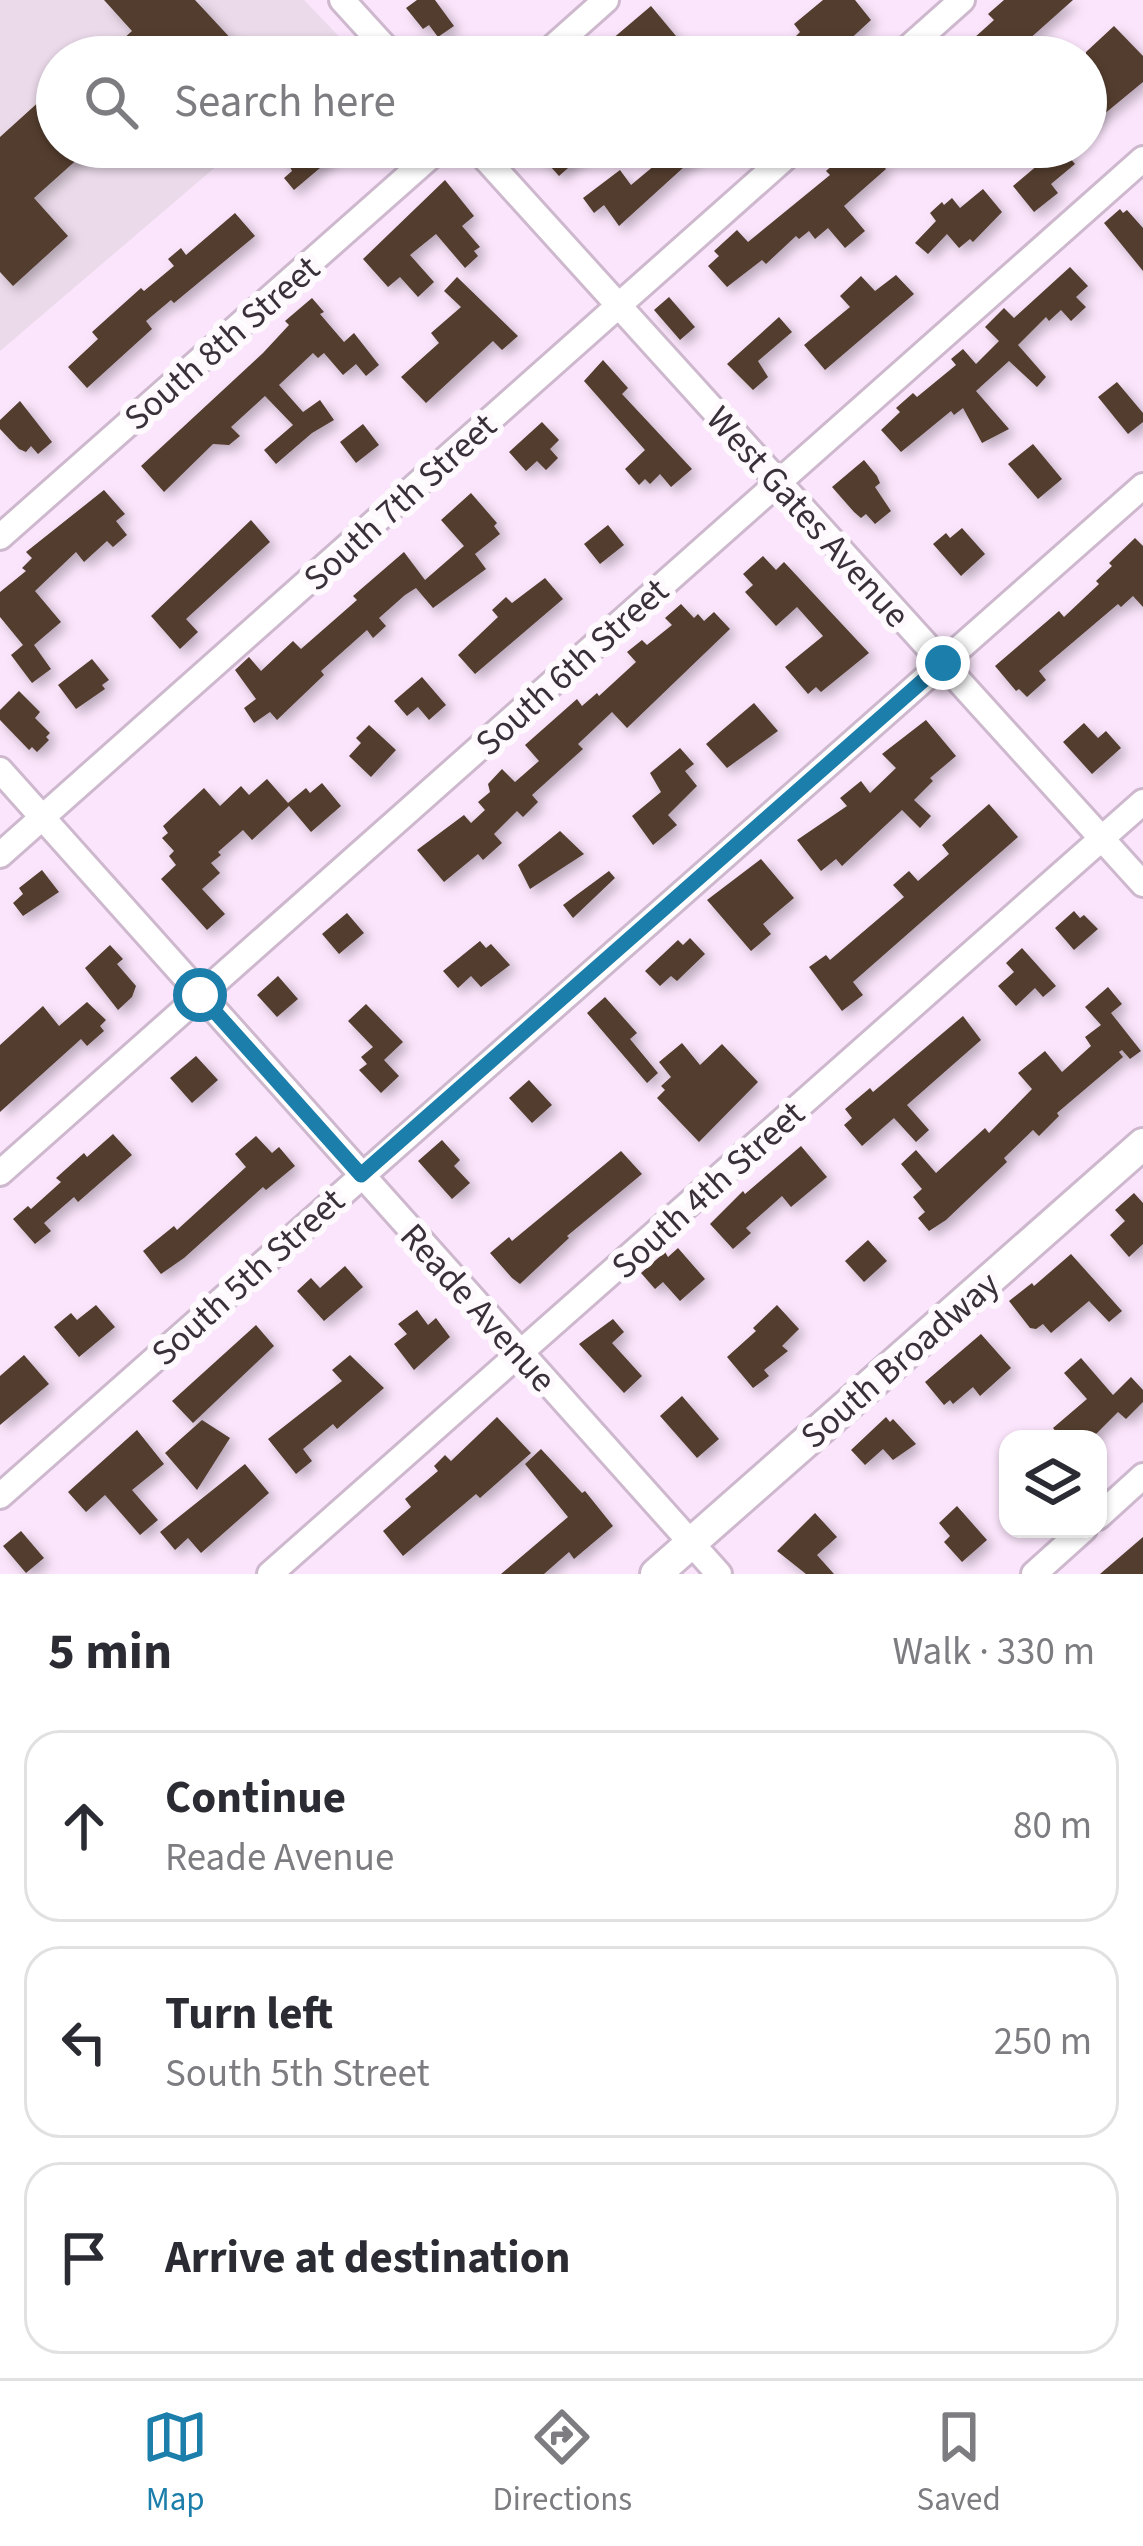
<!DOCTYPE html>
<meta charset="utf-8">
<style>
body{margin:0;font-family:"Source Sans 3",sans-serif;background:#f2f2f3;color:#2b2b33}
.controls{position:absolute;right:36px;bottom:36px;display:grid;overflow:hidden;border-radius:24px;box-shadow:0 3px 9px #0004}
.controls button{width:108px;height:108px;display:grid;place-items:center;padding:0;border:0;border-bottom:3px solid #e1e1e2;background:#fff;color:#2b2b33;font:60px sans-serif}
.stop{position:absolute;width:36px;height:36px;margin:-27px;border:9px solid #1c7eaa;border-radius:50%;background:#fff}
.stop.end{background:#1c7eaa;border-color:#fff;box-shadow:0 3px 12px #0008}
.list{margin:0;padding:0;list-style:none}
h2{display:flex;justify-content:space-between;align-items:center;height:156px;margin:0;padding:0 48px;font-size:51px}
h2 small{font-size:39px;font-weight:400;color:#7c7c81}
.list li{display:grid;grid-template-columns:78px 1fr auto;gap:36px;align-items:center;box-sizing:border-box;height:192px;margin:0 24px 24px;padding:0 24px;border:3px solid #e1e1e2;border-radius:36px}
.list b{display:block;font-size:45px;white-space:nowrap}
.list p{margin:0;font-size:39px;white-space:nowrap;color:#7c7c81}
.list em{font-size:39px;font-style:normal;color:#7c7c81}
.icon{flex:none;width:66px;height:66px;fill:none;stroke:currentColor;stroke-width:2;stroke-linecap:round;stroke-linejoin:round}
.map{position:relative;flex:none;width:1143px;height:1574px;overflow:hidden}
.search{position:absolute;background:#fff;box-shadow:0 3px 9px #0004;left:36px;right:36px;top:36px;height:132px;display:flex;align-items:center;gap:30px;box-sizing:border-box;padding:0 42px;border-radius:66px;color:#7c7c81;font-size:45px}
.sheet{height:804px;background:#fff}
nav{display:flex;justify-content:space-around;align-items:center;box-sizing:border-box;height:168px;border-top:3px solid #e1e1e2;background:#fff;font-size:33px;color:#7c7c81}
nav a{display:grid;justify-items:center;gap:6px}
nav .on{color:#1c7eaa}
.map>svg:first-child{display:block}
</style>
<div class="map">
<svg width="1143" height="1574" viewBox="0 0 1143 1574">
<defs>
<filter id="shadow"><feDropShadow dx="5.5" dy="5.5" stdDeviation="6" flood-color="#0004"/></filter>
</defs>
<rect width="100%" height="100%" fill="#fbe5fc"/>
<polygon fill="#ebdaea" points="0,0 304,0 352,50 344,57 57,57 57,147 239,147 0,351"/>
<g fill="#533c2f" filter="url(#shadow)">
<polygon points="104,0 195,0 235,43 219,57 103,57 132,31"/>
<polygon points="417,0 435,0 454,26 438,37 429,25 423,29 406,8"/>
<polygon points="823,0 855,0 871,20 831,57 812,57 795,37 800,32 794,24"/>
<polygon points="1004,0 1073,0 1009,57 953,57 994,20 988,14"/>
<polygon points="651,6 676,36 651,57 591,57"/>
<polygon points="1114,26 1143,56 1143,82 1086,129 1086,52"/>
<polygon points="42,99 48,106 57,99 57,147 91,147 34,198 68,236 13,286 0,272 0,137"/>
<polygon points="293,147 325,147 333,157 294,190 284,178 292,171 284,154"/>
<polygon points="533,147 592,147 559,176"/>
<polygon points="650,147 706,147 619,226 604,205 594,213 583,198 620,170 631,185 661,160"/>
<polygon points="867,147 886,169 844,206 865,231 845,248 828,228 815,239 809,231 799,239 796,236 766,264 762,260 727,287 708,266 719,256 714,251 737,230 748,242 830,175 826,171 844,155 849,162"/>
<polygon points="1035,147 1060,147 1075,164 1051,184 1058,193 1034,212 1013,186 1045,159"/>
<polygon points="445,180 474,216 462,226 480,247 474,251 478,256 465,268 436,234 410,255 434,282 418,297 400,277 388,287 363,259"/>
<polygon points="983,189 1002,212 973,242 970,239 959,248 947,234 928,254 915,243 936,221 930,213 942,202 944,205 952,198 960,208"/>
<polygon points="1120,209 1123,213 1127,210 1143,228 1143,271 1104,223"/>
<polygon points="235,213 255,236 174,303 171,300 146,321 152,329 87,388 68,367 98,339 92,332 141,288 144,291 174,266 168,259 181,248 186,255"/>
<polygon points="1070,267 1088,286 1076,297 1086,307 1071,321 1061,310 1049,321 1046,317 1018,345 1046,377 1037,387 1009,361 976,391 1009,429 982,443 963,408 954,415 951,411 901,452 881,430 900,412 896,408 913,393 917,397 956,365 951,359 963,349 976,364 999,341 985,327 1004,308 1014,318"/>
<polygon points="896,275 914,294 825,370 804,345 850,307 840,296 861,276 875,291"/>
<polygon points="457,277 518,336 502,350 493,341 426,403 401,377 439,343 431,333 461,307 444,291"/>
<polygon points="669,297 695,327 680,340 654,310"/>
<polygon points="312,298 324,312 320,314 344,342 354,333 379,365 366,376 356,364 343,375 324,353 318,358 313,353 279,385 303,412 320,400 334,420 312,433 276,464 264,450 293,425 265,396 231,427 240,436 229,445 213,444 164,492 141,466 263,353 289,325 285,321"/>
<polygon points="779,317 792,332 758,361 768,377 753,390 727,364"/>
<polygon points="603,360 628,388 622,394 692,469 671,487 660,474 650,484 645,479 639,485 625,469 645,450 584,381"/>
<polygon points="1117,382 1143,413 1143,422 1128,434 1098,397"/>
<polygon points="20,401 52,442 38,454 31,446 26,452 19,449 0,429 0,420"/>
<polygon points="542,422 559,440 550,449 558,458 546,470 537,461 526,471 509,452"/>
<polygon points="363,424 379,445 356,463 340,442"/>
<polygon points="1033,444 1062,479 1038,499 1008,464"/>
<polygon points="864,460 877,476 880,483 875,487 891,511 875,524 866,514 861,518 854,512 832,487"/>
<polygon points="104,490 125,514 116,521 127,535 113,547 107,541 84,562 76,552 35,591 61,622 34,645 51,669 32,683 11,655 23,645 0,617 0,592 26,571 22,568 32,558 26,552"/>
<polygon points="471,493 497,523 494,526 500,534 475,554 486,569 433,608 416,588 405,595 379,618 386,626 373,638 367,630 321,671 324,675 277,720 270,712 254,723 244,708 256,699 235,670 249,657 261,671 293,641 301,649 357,600 353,596 404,552 425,580 464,546 441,520"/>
<polygon points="251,520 270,542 186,619 198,632 180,649 151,616"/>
<polygon points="608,525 624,545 600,564 584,544"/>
<polygon points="962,528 985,554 961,576 933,544 946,533 950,538"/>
<polygon points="1135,538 1143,546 1143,607 1133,596 1121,607 1118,604 1039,671 1046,680 1027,697 1019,689 1016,691 995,666 1059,611 1064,617 1099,584 1096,581 1112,566 1109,563"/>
<polygon points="763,556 776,570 784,562 869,653 821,692 816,687 808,694 785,667 823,636 797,607 776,626 745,592 753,585 743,574"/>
<polygon points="545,578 563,599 475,674 458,655 498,617 492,610 506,597 512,603"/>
<polygon points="681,604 694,618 698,614 704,621 714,612 730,629 627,728 612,712 578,744 583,749 532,795 538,802 523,817 517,811 494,834 502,843 483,860 478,854 444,882 417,850 464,815 471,823 485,810 478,802 490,792 488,784 502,769 515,782 539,761 525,745 577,699 582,706 597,693 599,696 636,662 627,652 642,640 647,645 672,625 665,618"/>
<polygon points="92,659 109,680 102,685 105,689 76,709 58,685"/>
<polygon points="422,677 446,705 429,720 418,707 407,716 394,701"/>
<polygon points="19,691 40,712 35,718 50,733 46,737 49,740 37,752 32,747 29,750 0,720 0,710"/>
<polygon points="754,703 778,731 727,768 706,744"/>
<polygon points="926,720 956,756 930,778 933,781 914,800 931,816 920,828 902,810 842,866 836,859 821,871 797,840 847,806 840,798 861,781 870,793 896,768 882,754"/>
<polygon points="1084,723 1098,738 1106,731 1121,748 1092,774 1063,742"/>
<polygon points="369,725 396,750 371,777 349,756 361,743 356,738"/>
<polygon points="680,748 694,764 685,771 697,786 668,815 677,825 653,845 632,816 661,792 650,773"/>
<polygon points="267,779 288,803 306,788 310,793 322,783 341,806 311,832 289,806 252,840 243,830 218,852 221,855 211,863 220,873 202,889 225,914 207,930 161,879 176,865 169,856 174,851 162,838 168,833 163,826 204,788 220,806 241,786 249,795"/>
<polygon points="989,804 1018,837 853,982 863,995 842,1011 809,967 826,955 830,960 904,897 893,885 909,871 918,881 949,854 942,845"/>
<polygon points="560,831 584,854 530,889 518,865"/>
<polygon points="761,859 794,898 763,924 771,934 751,951 707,900"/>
<polygon points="42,870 59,892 23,916 13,903 23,894 19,888"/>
<polygon points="609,871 615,878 573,918 563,905"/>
<polygon points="1074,911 1080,918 1084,915 1098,929 1074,950 1055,928"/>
<polygon points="347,913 364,933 339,954 322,934"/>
<polygon points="690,938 705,954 677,981 671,976 660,986 645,971 678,940 683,945"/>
<polygon points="480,941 486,948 491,944 510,965 481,987 471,976 458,988 443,971"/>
<polygon points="110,945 123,959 117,964 136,986 132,997 118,1010 85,968"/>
<polygon points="1022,948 1056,986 1043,997 1035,988 1016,1006 998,986 1014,972 1006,963"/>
<polygon points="278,976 298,999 277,1017 257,995"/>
<polygon points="1108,987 1122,1004 1111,1013 1141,1051 1130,1059 1122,1050 1119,1052 1123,1057 1057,1113 1059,1116 1039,1136 1033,1130 1004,1158 1007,1162 946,1220 929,1231 918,1218 925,1212 913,1197 922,1189 901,1164 916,1150 936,1173 985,1128 989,1133 1032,1089 1018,1073 1045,1051 1062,1072 1091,1046 1085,1037 1101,1025 1085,1007"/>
<polygon points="605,997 637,1033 630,1039 658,1073 647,1083 587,1013"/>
<polygon points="87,1002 106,1020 100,1026 104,1031 87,1046 81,1039 0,1112 0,1045 43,1006 59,1026"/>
<polygon points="366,1004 403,1042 384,1060 399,1076 381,1093 359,1070 367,1064 361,1057 373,1047 348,1021"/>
<polygon points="963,1016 981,1040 907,1105 929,1130 916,1142 894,1118 862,1146 844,1125 852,1118 845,1109 870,1088 873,1092"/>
<polygon points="682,1043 700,1065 722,1044 758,1082 699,1142 657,1098 665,1090 661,1086 671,1077 659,1062"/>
<polygon points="196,1056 218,1080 192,1103 170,1078"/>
<polygon points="529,1080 552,1105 532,1123 509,1098"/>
<polygon points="113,1134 132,1155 78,1202 74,1197 44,1223 51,1231 35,1244 13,1219 28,1206 31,1209 61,1182 56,1178 84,1153 87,1157"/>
<polygon points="256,1136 272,1153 279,1147 295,1166 266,1190 263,1187 184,1258 161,1274 143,1251 174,1226 177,1230 246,1167 235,1154"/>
<polygon points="442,1140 460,1160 454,1166 470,1183 452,1199 418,1161"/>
<polygon points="801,1146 827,1177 791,1207 782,1196 746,1228 751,1233 733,1249 710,1224 743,1191 745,1194"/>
<polygon points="621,1151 642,1174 567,1236 569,1238 520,1284 512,1278 490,1253 509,1237 512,1241"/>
<polygon points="1134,1193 1143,1203 1143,1244 1129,1257 1110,1235 1125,1221 1115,1210"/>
<polygon points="868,1240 887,1261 864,1282 845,1261"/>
<polygon points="678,1248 705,1279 680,1301 663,1282 655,1289 641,1273 665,1252 668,1257"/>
<polygon points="1071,1254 1122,1311 1109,1322 1089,1301 1051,1333 1043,1324 1036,1329 1030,1328 1009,1301 1032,1283 1034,1286"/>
<polygon points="345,1266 363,1287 324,1321 297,1291 311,1278 320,1288"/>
<polygon points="96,1305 115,1327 79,1357 54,1327 71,1313 77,1320"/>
<polygon points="777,1305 799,1329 782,1346 788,1351 764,1370 769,1376 753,1388 727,1357 756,1331 753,1328"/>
<polygon points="417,1310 428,1325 436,1318 450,1337 414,1370 394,1344 407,1334 398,1324"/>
<polygon points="613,1319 624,1332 612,1343 642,1376 624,1393 579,1344"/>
<polygon points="256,1325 274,1346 193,1423 172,1401"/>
<polygon points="981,1334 1011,1368 980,1396 973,1387 953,1404 950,1400 944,1405 925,1382"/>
<polygon points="24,1355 49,1384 0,1425 0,1376"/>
<polygon points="350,1355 384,1388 337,1429 333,1424 303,1449 312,1461 296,1474 268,1439 342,1381 332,1370"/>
<polygon points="1081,1358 1113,1395 1131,1377 1143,1390 1143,1402 1126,1419 1118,1412 1091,1439 1062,1439 1053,1428 1087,1399 1064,1373"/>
<polygon points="682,1396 719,1439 697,1458 660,1416"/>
<polygon points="497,1417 531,1453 480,1498 476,1494 403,1556 383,1531 411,1507 405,1499 438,1471 434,1466 445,1455 451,1461"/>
<polygon points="886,1417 890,1422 893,1419 916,1444 893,1460 883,1449 865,1465 851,1450"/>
<polygon points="202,1420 230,1438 197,1490 165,1453"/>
<polygon points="137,1430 164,1464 132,1490 158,1520 140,1535 105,1495 86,1512 68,1492"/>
<polygon points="541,1449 582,1493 585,1491 613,1526 574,1559 569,1552 544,1574 501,1574 568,1517 525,1464"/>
<polygon points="245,1464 269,1493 201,1553 188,1538 175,1550 160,1532"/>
<polygon points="957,1506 987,1540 962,1562 944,1542 950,1536 939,1523"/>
<polygon points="815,1513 837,1537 817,1555 834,1574 806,1574 777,1551"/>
<polygon points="21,1531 44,1558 26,1573 3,1546"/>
<polygon points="1143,1537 1143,1574 1100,1574"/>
</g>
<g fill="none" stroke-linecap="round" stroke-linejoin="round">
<defs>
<g id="minor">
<polyline points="342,0 394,57"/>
<polyline points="542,57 606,0"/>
<polyline points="898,57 962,0"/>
<polyline points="475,147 1143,884"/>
<polyline points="0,537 441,147"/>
<polyline points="0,770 719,1574"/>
<polyline points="0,855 797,147"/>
<polyline points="0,1173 1143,159"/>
<polyline points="0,1496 1143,486"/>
<polyline points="1098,1517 1143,1476"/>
<polyline points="270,1574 1143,802"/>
<polyline points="1034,1574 1084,1529"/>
</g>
<polyline id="tertiary" points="656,1574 1143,1144"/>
</defs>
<use href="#minor" stroke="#cdb8ce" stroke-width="30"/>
<use href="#tertiary" stroke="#cdb8ce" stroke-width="36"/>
<use href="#minor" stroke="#fff" stroke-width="24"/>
<use href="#tertiary" stroke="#fff" stroke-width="30"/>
</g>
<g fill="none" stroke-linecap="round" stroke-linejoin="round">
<polyline stroke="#1c7eaa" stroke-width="15" points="200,995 361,1175 943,663"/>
</g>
<g text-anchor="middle" stroke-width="12" stroke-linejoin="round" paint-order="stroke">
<g font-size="36" fill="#393039" stroke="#fdf9fd">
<text transform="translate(221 342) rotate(-41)" y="13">South 8th Street</text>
<text transform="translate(399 501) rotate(-42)" y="13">South 7th Street</text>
<text transform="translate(809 516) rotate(48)" y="13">West Gates Avenue</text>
<text transform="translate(571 666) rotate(-42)" y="13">South 6th Street</text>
<text transform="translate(707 1189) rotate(-42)" y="13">South 4th Street</text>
<text transform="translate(247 1276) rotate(-42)" y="13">South 5th Street</text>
<text transform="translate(479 1307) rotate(48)" y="13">Reade Avenue</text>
<text transform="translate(899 1359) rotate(-41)" y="13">South Broadway</text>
</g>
</g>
</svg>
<div class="controls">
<button><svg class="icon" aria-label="layers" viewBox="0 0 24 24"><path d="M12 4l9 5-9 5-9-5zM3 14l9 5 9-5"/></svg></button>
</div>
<div class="stop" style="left:200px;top:995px"></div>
<div class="stop end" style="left:943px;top:663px"></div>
<div class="search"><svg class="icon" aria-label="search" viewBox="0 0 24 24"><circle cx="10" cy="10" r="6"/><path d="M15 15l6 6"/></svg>Search here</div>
</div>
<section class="sheet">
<h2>5 min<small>Walk · 330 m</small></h2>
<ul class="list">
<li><svg class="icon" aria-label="ahead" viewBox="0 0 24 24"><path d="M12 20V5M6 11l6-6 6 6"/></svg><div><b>Continue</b><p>Reade Avenue</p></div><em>80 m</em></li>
<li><svg class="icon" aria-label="left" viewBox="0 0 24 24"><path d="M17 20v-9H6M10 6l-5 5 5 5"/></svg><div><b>Turn left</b><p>South 5th Street</p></div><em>250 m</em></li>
<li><svg class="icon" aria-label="arrive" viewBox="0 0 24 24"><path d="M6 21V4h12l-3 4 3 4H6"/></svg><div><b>Arrive at destination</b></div></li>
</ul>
</section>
<nav>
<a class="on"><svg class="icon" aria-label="map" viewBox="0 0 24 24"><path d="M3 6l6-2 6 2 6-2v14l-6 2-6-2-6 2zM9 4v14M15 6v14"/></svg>Map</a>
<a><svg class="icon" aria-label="directions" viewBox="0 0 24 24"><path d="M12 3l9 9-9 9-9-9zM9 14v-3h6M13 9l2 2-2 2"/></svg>Directions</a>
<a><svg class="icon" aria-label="saved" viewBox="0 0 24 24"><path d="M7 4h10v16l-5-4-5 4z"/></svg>Saved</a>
</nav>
